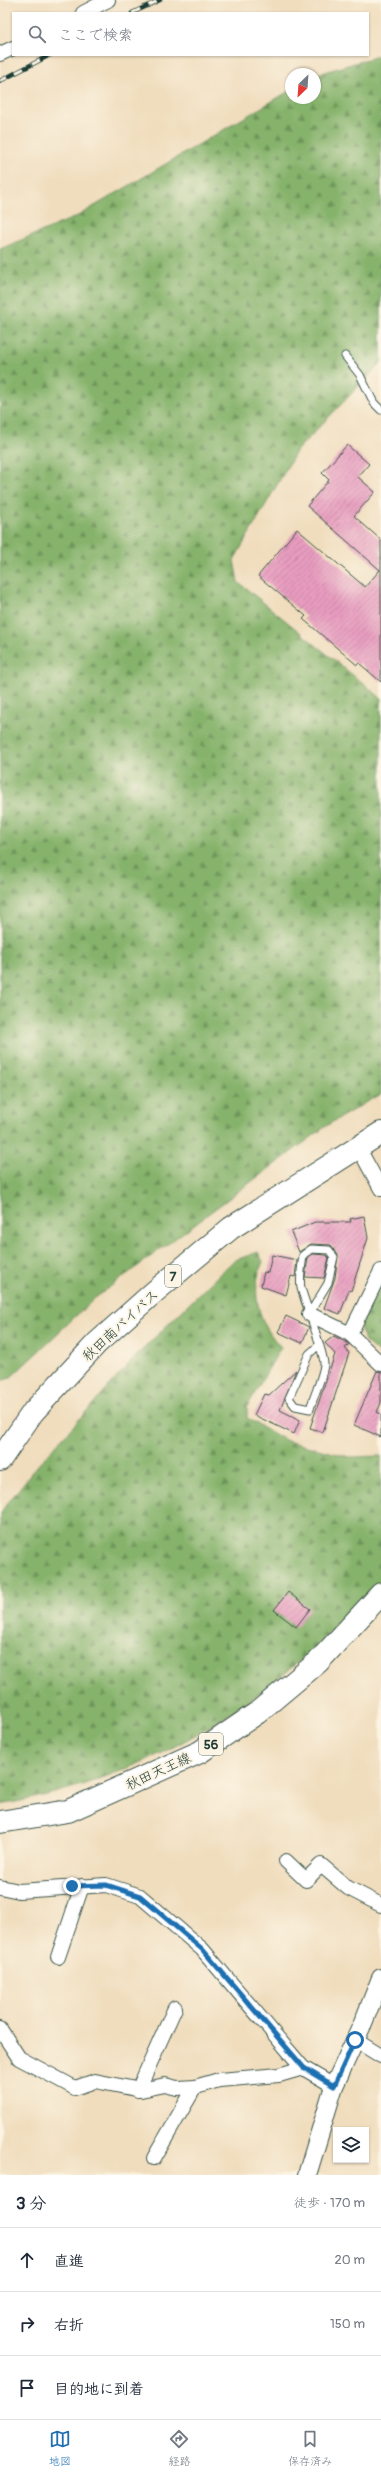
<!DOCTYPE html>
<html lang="ja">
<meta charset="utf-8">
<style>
body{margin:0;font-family:Pangolin,"Klee One",sans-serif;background:#f2f2f3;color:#1f2937}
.controls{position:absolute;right:12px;bottom:12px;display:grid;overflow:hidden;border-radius:0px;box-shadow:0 1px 3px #0004}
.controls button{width:36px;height:36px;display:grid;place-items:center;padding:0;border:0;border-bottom:1px solid #e0e1e3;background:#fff;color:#1f2937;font:20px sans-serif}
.compass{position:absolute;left:285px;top:68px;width:36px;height:36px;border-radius:50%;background:#fff;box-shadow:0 1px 3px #0004;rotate:205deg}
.stop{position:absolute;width:12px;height:12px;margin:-9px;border:3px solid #1f6fb2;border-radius:50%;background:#fff}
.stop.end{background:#1f6fb2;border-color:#fff;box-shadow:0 1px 4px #0008}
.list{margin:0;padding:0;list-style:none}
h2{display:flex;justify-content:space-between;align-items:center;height:52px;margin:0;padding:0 16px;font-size:17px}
h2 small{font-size:13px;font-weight:400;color:#747a83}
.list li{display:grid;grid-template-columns:26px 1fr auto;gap:12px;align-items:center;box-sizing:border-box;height:64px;padding:0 16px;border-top:1px solid #e0e1e3}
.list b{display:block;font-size:15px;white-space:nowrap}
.list em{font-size:13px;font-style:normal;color:#747a83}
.icon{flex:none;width:22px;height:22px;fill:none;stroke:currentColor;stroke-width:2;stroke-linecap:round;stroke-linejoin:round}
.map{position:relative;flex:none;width:381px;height:2175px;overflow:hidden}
.search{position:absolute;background:#fff;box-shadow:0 1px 3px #0004;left:12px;right:12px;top:12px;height:44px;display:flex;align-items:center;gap:10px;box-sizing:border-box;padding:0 14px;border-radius:0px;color:#747a83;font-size:15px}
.sheet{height:244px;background:#fff}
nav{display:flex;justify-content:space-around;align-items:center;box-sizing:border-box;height:56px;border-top:1px solid #e0e1e3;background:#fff;font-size:11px;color:#747a83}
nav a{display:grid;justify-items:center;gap:2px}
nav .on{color:#1f6fb2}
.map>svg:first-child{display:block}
</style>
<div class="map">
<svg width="381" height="2175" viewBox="0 0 381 2175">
<defs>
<pattern id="forest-firs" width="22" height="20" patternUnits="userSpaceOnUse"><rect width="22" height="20" fill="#86b36c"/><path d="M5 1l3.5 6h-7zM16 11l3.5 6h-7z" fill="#6d935a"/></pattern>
<pattern id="building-hatch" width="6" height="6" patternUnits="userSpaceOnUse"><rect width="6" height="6" fill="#e89cbf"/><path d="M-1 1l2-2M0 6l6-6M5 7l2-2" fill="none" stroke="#bb809c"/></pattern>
</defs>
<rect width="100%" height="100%" fill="#fcf5e5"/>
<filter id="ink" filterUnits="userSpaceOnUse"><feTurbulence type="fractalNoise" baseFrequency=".025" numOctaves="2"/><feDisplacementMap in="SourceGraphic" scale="8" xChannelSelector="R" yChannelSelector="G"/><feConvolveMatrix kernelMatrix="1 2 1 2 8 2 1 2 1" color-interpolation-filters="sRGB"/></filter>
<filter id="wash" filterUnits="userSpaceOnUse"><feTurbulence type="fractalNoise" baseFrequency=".012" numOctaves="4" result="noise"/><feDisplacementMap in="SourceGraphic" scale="16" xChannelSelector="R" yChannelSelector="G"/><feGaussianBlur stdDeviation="0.9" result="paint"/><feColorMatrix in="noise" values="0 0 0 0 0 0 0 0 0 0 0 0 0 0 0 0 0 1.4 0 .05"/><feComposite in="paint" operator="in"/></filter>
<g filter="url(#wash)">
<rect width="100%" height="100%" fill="#f0ddbd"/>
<g fill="url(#forest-firs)" stroke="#527850">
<polygon points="381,55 381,363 297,450 234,560 238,582 381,698 381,1094 329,1124 95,1298 10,1378 0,1381 0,249 76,217 291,90 291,98 315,98 315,75"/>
<path d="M 258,1252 L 263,1262 C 249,1291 259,1325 281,1347 L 247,1407 L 247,1418 L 287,1441 L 349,1457 L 381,1456 L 381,1580 C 367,1597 351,1612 335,1628 C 241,1721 131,1782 0,1805 L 0,1513 L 38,1465 L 139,1353 L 233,1261 Z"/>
<polygon points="381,1281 381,1355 365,1341 360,1326"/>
</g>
<g id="blocks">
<g fill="url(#building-hatch)">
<polygon points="347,445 369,464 358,477 375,492 354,516 381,540 381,682 359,663 357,665 303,619 306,616 258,576 297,529 365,587 380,570 307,506 329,480 322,473"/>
<polygon points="364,1216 368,1238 351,1291 349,1290 340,1314 324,1308 335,1278 338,1254 331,1245 311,1244 299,1252 291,1232 315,1222 351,1222 350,1219"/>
<polygon points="313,1254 326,1255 329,1258 324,1278 305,1277 308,1258"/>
<polygon points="272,1255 297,1260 295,1277 291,1276 286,1295 261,1286 264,1272 268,1273"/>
<polygon points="286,1316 309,1327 302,1343 278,1332"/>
<polygon points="334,1336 349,1344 345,1348 349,1353 323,1432 310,1428 335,1354 325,1343"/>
<polygon points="296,1370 280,1410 300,1420 294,1434 254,1415 264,1394 269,1395"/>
<polygon points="377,1371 381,1372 381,1403 377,1412 381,1414 381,1437 354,1425"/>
<polygon points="288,1592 310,1609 296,1627 274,1610"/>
</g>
</g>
</g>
<g filter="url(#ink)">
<use href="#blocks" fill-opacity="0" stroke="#3e5549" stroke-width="1"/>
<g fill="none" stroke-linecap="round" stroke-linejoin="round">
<defs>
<g id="service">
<polyline points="345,356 360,375 374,403 381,410"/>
<path d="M 309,1314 L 328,1283 L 334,1257 L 329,1250 L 311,1249 L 303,1255 C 302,1265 299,1278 301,1288 C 305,1303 325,1354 324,1365 C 322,1379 314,1395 310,1409 L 295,1406 L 289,1398 L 309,1354 L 319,1345"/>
</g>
<g id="minor">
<polyline points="83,13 108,0"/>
<polyline points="0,54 13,48"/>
<polyline points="358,1147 381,1189"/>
<polyline points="309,1314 350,1334 381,1364"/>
<polyline points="350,1334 381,1271"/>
<polyline points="286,1861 306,1880 321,1865 348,1888 381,1905"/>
<polyline points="0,1887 19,1891 106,1885 140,1896 202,1949 303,2068 334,2086"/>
<polyline points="58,1957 82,1886"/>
<polyline points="0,2029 19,2058 75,2088 95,2081 141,2090 165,2085 177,2088 195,2087 219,2080 279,2075 303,2068"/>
<polyline points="355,2040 381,2056"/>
<polyline points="138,2090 175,2008"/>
<polyline points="154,2158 195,2087"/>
</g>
<polyline id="tertiary" points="307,2175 334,2086 363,2023 381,1978"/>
<polyline id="primary" points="0,1822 68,1811 200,1752 257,1713 318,1662 381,1594"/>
<polyline id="trunk" points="0,1460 33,1412 97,1343 153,1293 231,1228 381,1133"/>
</defs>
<use href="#service" stroke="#3e5549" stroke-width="9"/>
<use href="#minor" stroke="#3e5549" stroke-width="16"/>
<use href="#tertiary" stroke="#3e5549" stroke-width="20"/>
<use href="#primary" stroke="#3e5549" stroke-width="24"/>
<use href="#trunk" stroke="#3e5549" stroke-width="24"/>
<use href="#service" stroke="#fff" stroke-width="7"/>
<use href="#minor" stroke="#fff" stroke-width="14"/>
<use href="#tertiary" stroke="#fff" stroke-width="18"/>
<use href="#primary" stroke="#fff" stroke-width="22"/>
<use href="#trunk" stroke="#fff" stroke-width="22"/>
<defs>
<g id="rail">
<polyline points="132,13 160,0"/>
<polyline points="0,81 50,55"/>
</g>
</defs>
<use href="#rail" stroke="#1f3d34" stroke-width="4.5"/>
<use href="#rail" stroke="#fcf5e5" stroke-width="3" stroke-dasharray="9" stroke-linecap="butt"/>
</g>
</g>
<g fill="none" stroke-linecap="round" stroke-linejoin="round" filter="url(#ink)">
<polyline stroke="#1f6fb2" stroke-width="5" points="72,1886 106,1885 140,1896 202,1949 304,2068 334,2086 355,2040"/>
</g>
<g text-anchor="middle" stroke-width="4" stroke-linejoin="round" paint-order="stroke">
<g fill="#fcf5e5" stroke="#617469" stroke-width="1">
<rect x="165" y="1265" width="16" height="22" rx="3"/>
<rect x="199" y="1733" width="24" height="22" rx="3"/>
</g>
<g font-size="13" font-weight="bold" fill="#1f3d34">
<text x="173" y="1281">7</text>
<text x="211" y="1749">56</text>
</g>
<g font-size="14" fill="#1f3d34" stroke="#fcf5e5">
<text transform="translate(120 1325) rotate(-43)" y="5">秋田南バイパス</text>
<text transform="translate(158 1771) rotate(-25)" y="5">秋田天王線</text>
</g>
</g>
</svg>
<div class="controls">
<button><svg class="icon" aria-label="layers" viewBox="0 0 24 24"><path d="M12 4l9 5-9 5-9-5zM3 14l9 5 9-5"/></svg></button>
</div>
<svg class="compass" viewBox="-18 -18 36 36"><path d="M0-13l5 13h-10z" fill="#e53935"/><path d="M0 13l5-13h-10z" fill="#747a83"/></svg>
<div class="stop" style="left:355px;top:2040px"></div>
<div class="stop end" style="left:72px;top:1886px"></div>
<div class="search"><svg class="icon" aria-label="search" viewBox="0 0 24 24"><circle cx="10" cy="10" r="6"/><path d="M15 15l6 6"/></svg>ここで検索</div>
</div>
<section class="sheet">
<h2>3 分<small>徒歩 · 170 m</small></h2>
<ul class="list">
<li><svg class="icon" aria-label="ahead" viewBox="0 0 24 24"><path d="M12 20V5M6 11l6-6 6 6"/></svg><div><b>直進</b></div><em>20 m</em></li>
<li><svg class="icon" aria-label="right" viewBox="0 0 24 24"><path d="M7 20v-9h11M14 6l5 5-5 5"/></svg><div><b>右折</b></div><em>150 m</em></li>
<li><svg class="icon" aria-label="arrive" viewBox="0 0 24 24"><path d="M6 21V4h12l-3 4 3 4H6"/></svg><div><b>目的地に到着</b></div></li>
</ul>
</section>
<nav>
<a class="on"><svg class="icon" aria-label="map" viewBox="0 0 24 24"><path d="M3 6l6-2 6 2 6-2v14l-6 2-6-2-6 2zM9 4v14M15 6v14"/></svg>地図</a>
<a><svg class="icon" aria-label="directions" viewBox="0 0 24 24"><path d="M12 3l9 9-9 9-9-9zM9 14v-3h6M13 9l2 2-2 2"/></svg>経路</a>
<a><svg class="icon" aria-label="saved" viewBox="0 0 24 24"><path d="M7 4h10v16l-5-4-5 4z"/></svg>保存済み</a>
</nav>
